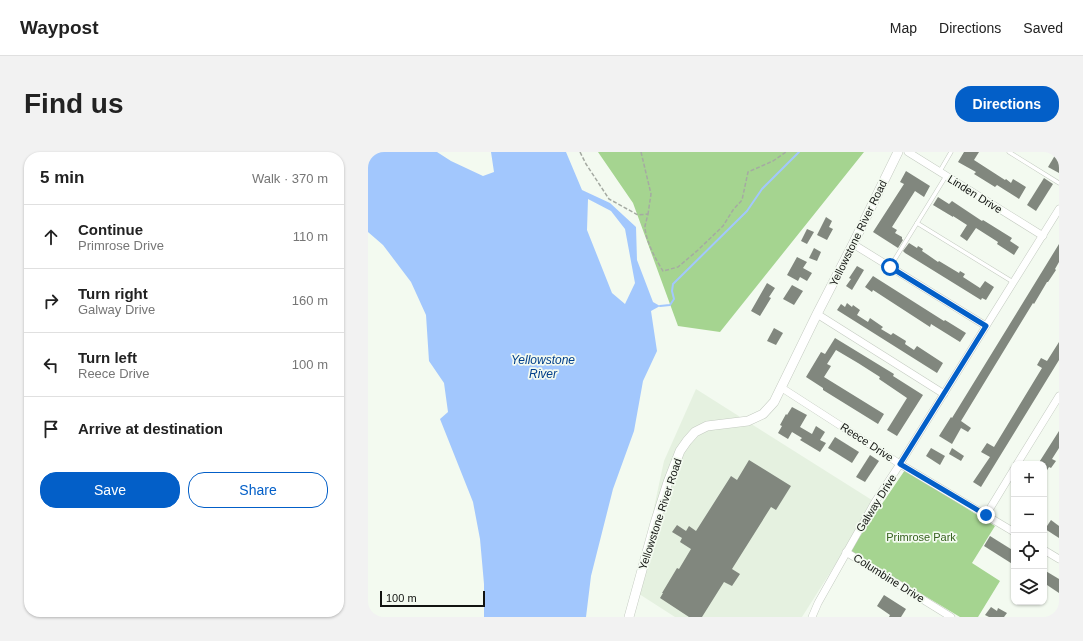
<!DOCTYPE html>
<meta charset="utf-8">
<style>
body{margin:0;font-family:Helvetica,sans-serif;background:#f2f2f2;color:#222}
.controls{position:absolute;right:12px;bottom:12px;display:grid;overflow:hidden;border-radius:8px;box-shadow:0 1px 3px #0004}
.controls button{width:36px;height:36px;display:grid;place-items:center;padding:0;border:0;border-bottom:1px solid #e0e0e0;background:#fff;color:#222;font:20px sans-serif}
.scale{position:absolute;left:12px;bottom:10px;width:105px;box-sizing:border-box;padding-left:4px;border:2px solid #111310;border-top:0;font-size:11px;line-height:14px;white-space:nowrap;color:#111310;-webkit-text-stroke:3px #f3faf0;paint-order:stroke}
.stop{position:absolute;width:12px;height:12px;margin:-9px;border:3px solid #035fc8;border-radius:50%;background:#fff}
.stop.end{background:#035fc8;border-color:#fff;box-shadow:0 1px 4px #0008}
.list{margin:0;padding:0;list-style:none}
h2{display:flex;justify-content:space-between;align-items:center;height:52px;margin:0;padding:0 16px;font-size:17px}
h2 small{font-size:13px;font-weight:400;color:#767676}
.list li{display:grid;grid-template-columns:26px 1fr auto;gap:12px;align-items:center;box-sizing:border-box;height:64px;padding:0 16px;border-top:1px solid #e0e0e0}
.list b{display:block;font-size:15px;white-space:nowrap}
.list p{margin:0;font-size:13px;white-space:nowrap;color:#767676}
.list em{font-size:13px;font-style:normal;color:#767676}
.actions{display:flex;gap:8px;padding:12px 16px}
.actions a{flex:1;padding:9px 0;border:1px solid #035fc8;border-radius:16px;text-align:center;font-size:14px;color:#035fc8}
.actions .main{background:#035fc8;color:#fff}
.icon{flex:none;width:22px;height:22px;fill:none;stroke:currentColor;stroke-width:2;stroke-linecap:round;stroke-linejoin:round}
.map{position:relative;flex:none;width:691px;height:465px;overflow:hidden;border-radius:16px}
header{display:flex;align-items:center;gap:24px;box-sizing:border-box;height:56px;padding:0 20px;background:#fff;border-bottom:1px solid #e0e0e0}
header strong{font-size:19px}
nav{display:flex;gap:22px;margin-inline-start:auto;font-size:14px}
.intro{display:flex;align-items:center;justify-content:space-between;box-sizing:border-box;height:96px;padding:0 24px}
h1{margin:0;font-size:28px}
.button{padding:10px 18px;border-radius:16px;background:#035fc8;color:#fff;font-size:14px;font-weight:700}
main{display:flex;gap:24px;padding:0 24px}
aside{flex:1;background:#fff;border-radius:16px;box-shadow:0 1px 3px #0004}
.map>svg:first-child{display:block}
</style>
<header>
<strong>Waypost</strong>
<nav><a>Map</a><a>Directions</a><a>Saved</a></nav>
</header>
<div class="intro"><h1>Find us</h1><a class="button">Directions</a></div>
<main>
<aside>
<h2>5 min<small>Walk · 370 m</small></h2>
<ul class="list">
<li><svg class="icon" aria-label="ahead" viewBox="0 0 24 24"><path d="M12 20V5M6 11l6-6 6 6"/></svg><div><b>Continue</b><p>Primrose Drive</p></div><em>110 m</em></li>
<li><svg class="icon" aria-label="right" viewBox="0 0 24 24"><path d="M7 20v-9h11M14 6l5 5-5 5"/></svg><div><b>Turn right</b><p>Galway Drive</p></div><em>160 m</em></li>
<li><svg class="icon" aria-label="left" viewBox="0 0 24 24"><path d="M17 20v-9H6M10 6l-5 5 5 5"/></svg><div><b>Turn left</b><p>Reece Drive</p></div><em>100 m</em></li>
<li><svg class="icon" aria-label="arrive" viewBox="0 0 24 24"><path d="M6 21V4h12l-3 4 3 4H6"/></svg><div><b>Arrive at destination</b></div></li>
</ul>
<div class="actions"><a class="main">Save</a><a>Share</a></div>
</aside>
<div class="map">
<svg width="691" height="465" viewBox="0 0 691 465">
<rect width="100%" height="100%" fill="#f3faf0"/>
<polygon fill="#e5f1e0" points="328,237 507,350 434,465 307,465 268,440 296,309"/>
<g fill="#a5d490">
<polygon points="230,0 496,0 352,180 310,174 265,51"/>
<polygon points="537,318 627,374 604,411 632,429 610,465 592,465 482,399"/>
</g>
<path fill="#a2c7fd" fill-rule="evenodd" d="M 0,0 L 69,0 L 83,9 L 115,24 L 126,20 L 123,0 L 198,0 L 214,38 L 242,51 L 268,75 L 269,108 L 285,150 L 292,154 L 283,159 L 289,199 L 275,229 L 266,279 L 245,337 L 223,424 L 218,465 L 116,465 L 116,432 L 112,387 L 105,350 L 72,267 L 80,260 L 76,231 L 61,209 L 58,163 L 43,130 L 15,93 L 0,80 ZM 220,47 L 243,59 L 257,77 L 267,131 L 257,152 L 244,141 L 219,78 Z"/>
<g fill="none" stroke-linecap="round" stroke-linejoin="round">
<polyline stroke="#a2c7fd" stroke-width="2" points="292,154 302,153 306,147 304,139 305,132 379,59 394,37 431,0"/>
</g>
<g fill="#81877e">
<polygon points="596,0 611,0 606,8 637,28 638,27 643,31 645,27 658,35 651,47 629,33 627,35 606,22 608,20 590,10"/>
<polygon points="689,0 691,0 691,21 680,15"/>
<polygon points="538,19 562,34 556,45 547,39 524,75 529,78 527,81 534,85 534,87 535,88 530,96 505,80 536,32 532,30"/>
<polygon points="676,26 685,32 668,59 659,53"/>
<polygon points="570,45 581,52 584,49 614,69 615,68 644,86 642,89 651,95 646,103 629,92 630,90 608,76 599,89 592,84 599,73 585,64 585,65 565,53"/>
<polygon points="458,65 464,69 461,75 465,77 459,88 449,83"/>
<polygon points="439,77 446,80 439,92 433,89"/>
<polygon points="541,91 549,96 550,94 555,97 554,99 560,103 570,110 571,109 591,121 592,119 597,122 595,125 612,136 617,129 626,135 618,148 614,146 613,148 537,101 535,99"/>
<polygon points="691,92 691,110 687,117 688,118 680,130 679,130 666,152 665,151 593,269 603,276 600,280 593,276 584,292 571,284 583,265 584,266"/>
<polygon points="446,96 453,100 449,109 441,106"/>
<polygon points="429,105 439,110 435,116 444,121 439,129 432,125 430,129 419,123"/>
<polygon points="489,114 496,118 484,138 478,134 483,127 481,126"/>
<polygon points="505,124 576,169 577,168 598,181 592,190 563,172 562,175 505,138 504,140 497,135"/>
<polygon points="399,131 407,136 401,145 403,146 392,164 383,159"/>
<polygon points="424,133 435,139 426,153 415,147"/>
<polygon points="479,151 484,155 485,153 492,158 489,163 500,170 502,166 515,175 513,177 523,183 525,181 538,189 537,192 546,198 549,194 575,211 569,221 469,158 473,152 477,155"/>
<polygon points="406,176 415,181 408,193 399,189"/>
<polygon points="467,186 526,222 525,224 555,243 529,284 519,278 539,246 511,227 512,225 490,211 468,198 459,212 463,214 456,225 516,262 510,272 455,238 455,236 438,225 453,200 457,202"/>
<polygon points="691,190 691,208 613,335 605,330 622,305 613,300 619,291 626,295 674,216 669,213 673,206 679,209"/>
<polygon points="424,255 439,263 432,275 444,282 448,274 457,280 452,288 458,291 452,300 432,288 434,286 424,280 420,287 410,281 414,274 412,273 418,262 419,263"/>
<polygon points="691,279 691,296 684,307 688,309 683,316 681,315 676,323 676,312 670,312"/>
<polygon points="467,285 491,300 484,311 460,296"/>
<polygon points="563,296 577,304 572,313 558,304"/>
<polygon points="584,296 596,304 593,309 581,302"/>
<polygon points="502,303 511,309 497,330 488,325"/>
<polygon points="381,308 423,334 408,358 403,355 364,417 372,422 364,434 356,430 334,465 321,465 292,446 295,441 294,441 309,416 311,417 323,397 312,390 314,386 304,380 309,373 318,379 321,374 328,379 363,324 369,328"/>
<polygon points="683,368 691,374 691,386 677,377"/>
<polygon points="622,384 646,399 646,413 616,394"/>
<polygon points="676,418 691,427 691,441 676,431"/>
<polygon points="516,443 538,457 533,465 521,465 522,463 509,454"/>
<polygon points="623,455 629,459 630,456 639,461 636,465 621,465 617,463"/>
</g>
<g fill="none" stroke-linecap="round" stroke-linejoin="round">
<defs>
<g id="service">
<polyline points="641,0 691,31"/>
<polyline points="572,19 583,0"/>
<polyline points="549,71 645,130"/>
<polyline points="522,115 578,24"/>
</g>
<g id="minor">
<polyline points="540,0 675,84"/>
<polyline points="485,92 618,174"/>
<polyline points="449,162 576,242"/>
<polyline points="414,236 532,312 646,380"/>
<polyline points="649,312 691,244"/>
<polyline points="618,363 646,317"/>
<polyline points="676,398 691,407"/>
<polyline points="478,400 583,465"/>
<polyline points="444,465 450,451 507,350 532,312 691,57"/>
</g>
<polyline id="tertiary" points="261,465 287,371 300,330 312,299 319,289 327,280 339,274 380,269 395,262 406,250 449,162 485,92 530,0"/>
</defs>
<use href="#service" stroke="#c4cbc1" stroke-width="4.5"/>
<use href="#minor" stroke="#c4cbc1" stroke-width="8"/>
<use href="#tertiary" stroke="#c4cbc1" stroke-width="10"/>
<g stroke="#a5aaa2" stroke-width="1.5" stroke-dasharray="4 2" stroke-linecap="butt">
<path d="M 212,0 L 218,12 L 241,47 L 270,63 L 280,62 C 279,66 278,70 277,74 C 277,88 288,108 295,119 L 310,115 L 330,98 L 355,74 L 365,58 L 374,48 L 380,20 L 405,9 L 418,0"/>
<polyline points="273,0 283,42 280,62"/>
</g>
<use href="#service" stroke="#fff" stroke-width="3.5"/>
<use href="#minor" stroke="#fff" stroke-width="7"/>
<use href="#tertiary" stroke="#fff" stroke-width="9"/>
</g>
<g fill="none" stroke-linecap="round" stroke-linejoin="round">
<polyline stroke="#035fc8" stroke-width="5" points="522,115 618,174 532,312 618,363"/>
</g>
<g text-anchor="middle" stroke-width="3.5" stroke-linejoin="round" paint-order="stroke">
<g font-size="11" fill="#111310" stroke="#f3faf0">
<text transform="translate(607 42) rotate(32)" y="4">Linden Drive</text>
<text transform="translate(490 81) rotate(-64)" y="4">Yellowstone River Road</text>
<text transform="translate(499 290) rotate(33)" y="4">Reece Drive</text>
<text transform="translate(508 351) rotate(-58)" y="4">Galway Drive</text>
<text transform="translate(292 362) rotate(-72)" y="4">Yellowstone River Road</text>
<text transform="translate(521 426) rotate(32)" y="4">Columbine Drive</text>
</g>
<g font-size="11" fill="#35611d" stroke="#f3faf0">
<text x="553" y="389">Primrose Park</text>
</g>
<g font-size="12" font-style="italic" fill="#013f8a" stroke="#f3faf0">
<text x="175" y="212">Yellowstone<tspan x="175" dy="14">River</tspan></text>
</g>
</g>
</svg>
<div class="controls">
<button>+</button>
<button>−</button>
<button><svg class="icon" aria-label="locate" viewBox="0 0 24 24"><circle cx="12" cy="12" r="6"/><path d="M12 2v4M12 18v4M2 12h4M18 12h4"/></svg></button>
<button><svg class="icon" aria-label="layers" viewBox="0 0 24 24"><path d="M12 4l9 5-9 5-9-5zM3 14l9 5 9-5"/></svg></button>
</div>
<div class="scale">100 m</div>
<div class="stop" style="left:522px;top:115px"></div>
<div class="stop end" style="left:618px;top:363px"></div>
</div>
</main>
